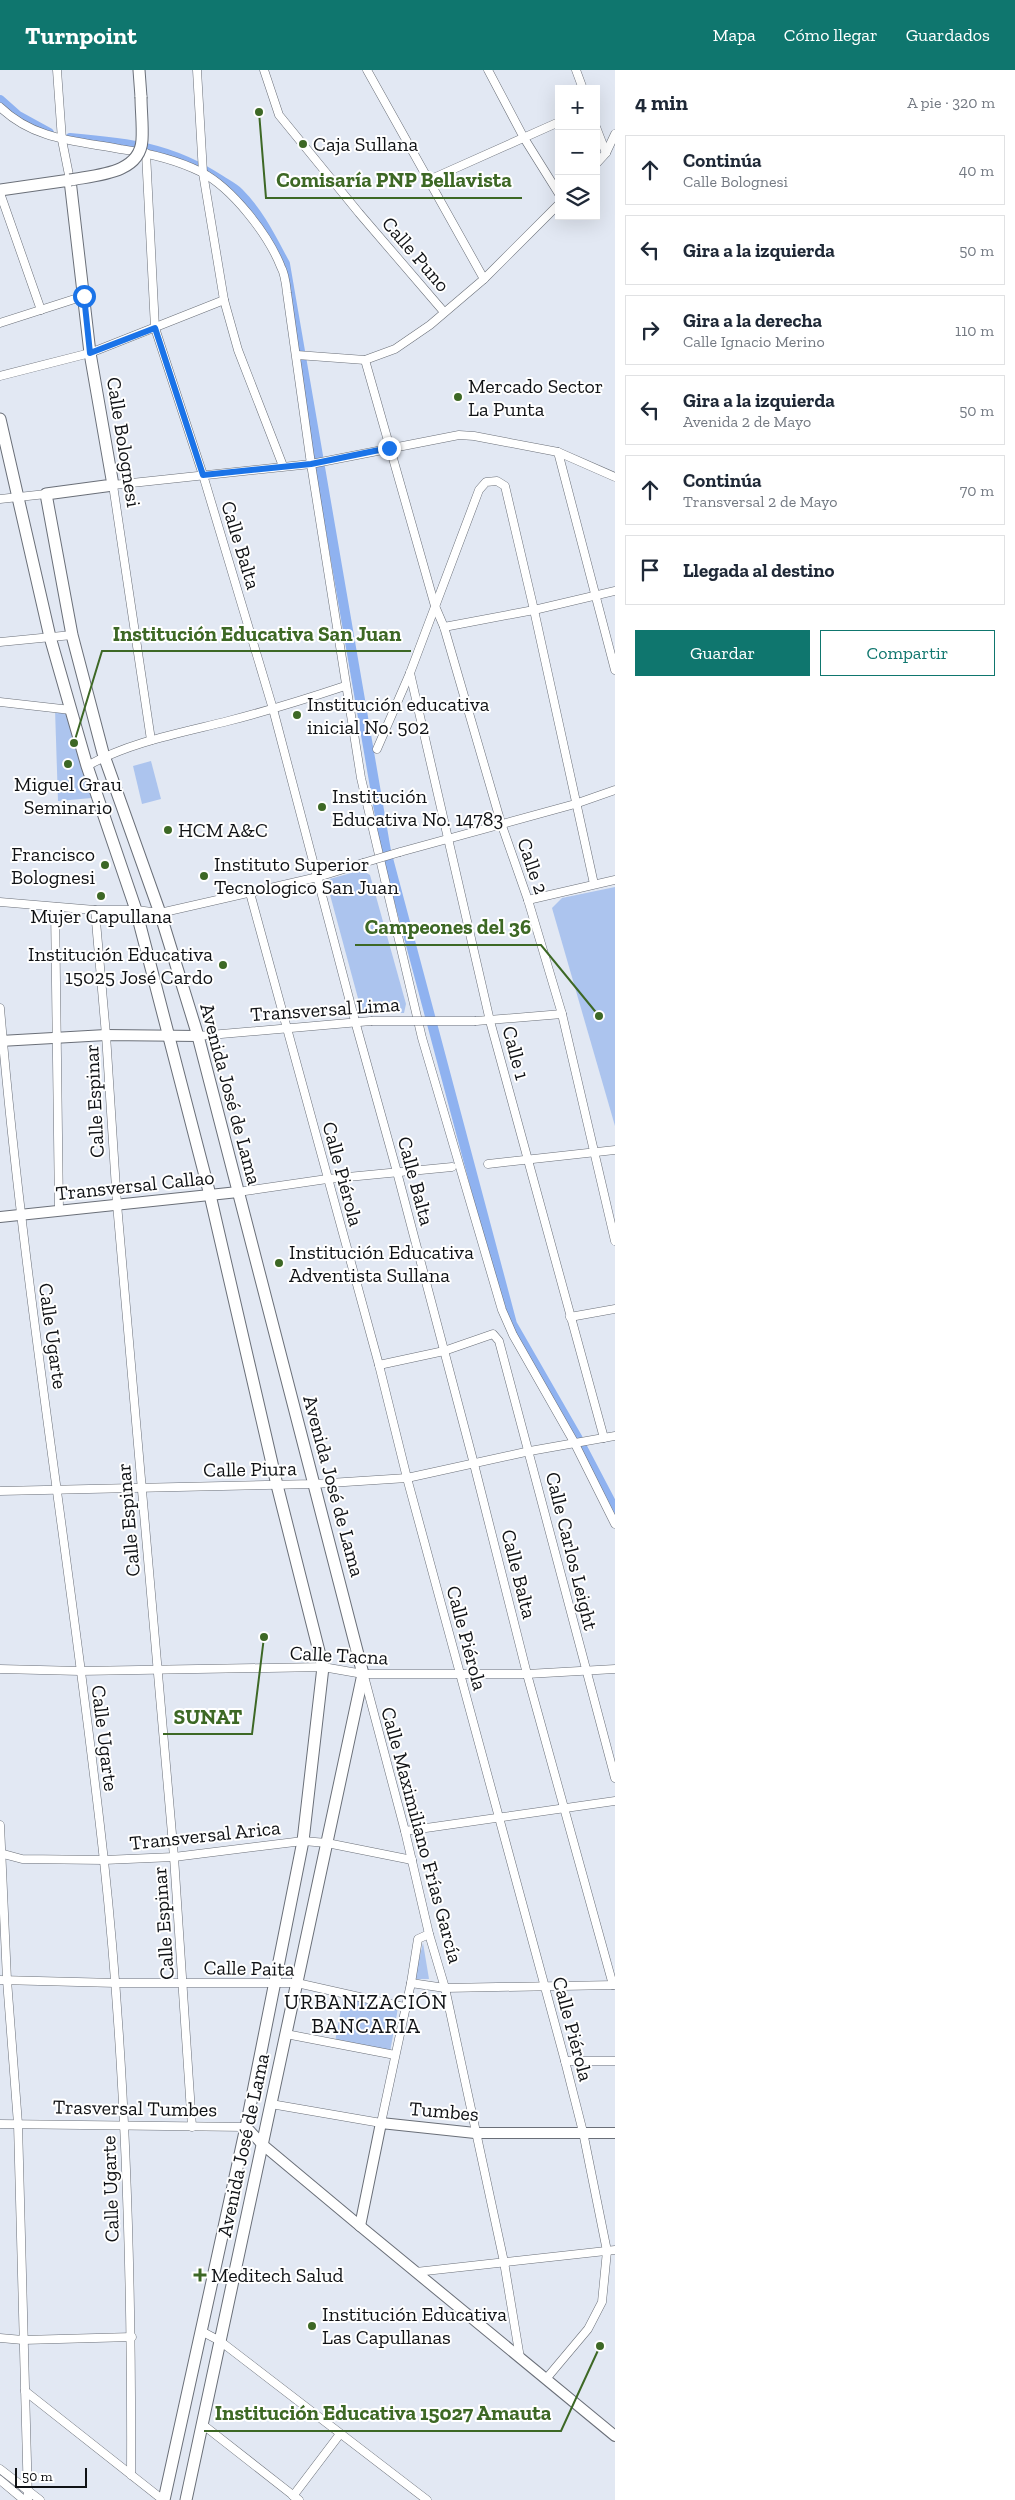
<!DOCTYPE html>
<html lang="es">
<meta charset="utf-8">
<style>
body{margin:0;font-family:"Zilla Slab",serif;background:#f2f2f3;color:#1f2937}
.controls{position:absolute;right:15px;top:15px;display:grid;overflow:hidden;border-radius:0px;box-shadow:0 5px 20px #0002}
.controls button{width:45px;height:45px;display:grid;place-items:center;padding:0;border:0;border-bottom:1px solid #e0e1e3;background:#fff;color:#1f2937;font:25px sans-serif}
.scale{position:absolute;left:15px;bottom:12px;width:72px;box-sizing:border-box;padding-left:5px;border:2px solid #101215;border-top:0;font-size:14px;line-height:18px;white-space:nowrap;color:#101215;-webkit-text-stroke:4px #fff;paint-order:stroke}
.stop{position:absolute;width:15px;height:15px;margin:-11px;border:4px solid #1a73e8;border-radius:50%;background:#fff}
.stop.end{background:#1a73e8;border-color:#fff;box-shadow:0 1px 5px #0008}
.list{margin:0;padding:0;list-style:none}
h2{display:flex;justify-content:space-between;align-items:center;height:65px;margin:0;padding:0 20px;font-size:21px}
h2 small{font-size:16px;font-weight:400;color:#747a83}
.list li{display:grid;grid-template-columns:32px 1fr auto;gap:15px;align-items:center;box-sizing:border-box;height:70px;margin:0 10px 10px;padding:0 10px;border:1px solid #e0e1e3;border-radius:0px}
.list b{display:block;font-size:19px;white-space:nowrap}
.list p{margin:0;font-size:16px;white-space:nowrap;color:#747a83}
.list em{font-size:16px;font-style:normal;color:#747a83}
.actions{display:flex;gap:10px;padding:15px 20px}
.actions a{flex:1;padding:11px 0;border:1px solid #0f766e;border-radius:0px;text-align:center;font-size:18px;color:#0f766e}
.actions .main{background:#0f766e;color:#fff}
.icon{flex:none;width:28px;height:28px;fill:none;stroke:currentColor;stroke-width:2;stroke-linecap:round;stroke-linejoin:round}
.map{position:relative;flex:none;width:615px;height:2430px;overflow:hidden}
header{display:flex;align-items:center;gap:30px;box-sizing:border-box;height:70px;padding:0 25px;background:#0f766e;color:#fff}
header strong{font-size:24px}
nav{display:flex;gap:28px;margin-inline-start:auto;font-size:18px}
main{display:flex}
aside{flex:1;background:#fff}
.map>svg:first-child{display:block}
</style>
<header>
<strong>Turnpoint</strong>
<nav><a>Mapa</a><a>Cómo llegar</a><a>Guardados</a></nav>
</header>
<main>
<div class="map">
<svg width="615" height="2430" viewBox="0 0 615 2430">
<rect width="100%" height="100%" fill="#e2e8f3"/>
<g fill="#acc4ee">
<polygon points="55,639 71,640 92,728 58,731"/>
<polygon points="151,691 161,729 142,734 133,696"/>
<polygon points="362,800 370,805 406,934 404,943 362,943 326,810"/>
<polygon points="615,817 615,1056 552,838 562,828"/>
<polygon points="423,1873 429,1909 414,1909"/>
<polygon points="343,1928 398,1938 390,1982 335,1972"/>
</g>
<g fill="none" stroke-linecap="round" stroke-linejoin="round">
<g stroke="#8fb2f0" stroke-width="10">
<polyline points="0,30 18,46 49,63"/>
<path d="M 70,68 C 127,73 171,77 220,110 C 226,114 234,118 239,123 C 259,143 272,170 285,194 L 386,781 L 512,1254 L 578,1369"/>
<polyline points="581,1375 615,1440"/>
</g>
<defs>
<g id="minor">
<polyline points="57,0 62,70 70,110"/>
<polyline points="197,0 203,103 224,230 238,280 283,396"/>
<polyline points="264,0 279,45 359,143 444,242"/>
<polyline points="367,0 484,209"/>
<polyline points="488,0 524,68 559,124"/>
<polyline points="576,0 583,19"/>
<path d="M 0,37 C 34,70 77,71 120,79 C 148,83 175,89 201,102 C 232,118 268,164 281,197 C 285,204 286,214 287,223 L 311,394 L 361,708 L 422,968 L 502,1240 L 513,1265 L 574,1372 L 615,1454"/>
<polyline points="596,57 606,83"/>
<polyline points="146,83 155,258 203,405 273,639 355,951 397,1102 474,1394 527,1604 613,1915"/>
<polyline points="596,94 606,83 615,64"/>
<polyline points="429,110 559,52"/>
<polyline points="0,123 41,240"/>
<polyline points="0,253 84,226"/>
<polyline points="297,285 365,290 395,279 430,255 484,209 559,134"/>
<polyline points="365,290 435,536 444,557 501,753 528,830 562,944 615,1171"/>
<polyline points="0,306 90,283 224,230"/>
<polyline points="558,382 615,600"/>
<polyline points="0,429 46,424"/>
<polyline points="444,557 534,540 615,521"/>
<polyline points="0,572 72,565"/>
<polyline points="410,603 490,951 604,1368"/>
<polyline points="0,632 71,640"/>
<polyline points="151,670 113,415 311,394 459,365 474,366 558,382 615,407"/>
<polyline points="377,679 410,603 479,420 486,412 497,411 505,416 534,540 594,814"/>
<path d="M 87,696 C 130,672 180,663 228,651 C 267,641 306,629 345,616"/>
<polyline points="400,782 575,734 615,720"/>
<polyline points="250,823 379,1295 407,1408 565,1991 583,2062 607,2181 602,2232 588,2259 546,2309"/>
<polyline points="528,830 615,810"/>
<polyline points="0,832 95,840 136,840 160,843 318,807 363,793"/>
<polyline points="55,837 59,1140"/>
<polyline points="95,840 106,965 117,1134 174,1787 192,2057"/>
<path d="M 0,938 C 24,1224 73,1507 104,1791 C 126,1995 132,2200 131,2405"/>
<polyline points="476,951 562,944"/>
<polyline points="198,966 371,951"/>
<polyline points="488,1094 615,1080"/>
<polyline points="238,1122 327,1109 452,1097"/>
<polyline points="570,1247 615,1239"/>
<polyline points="379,1295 444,1281 493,1264 499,1271 615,1708"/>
<polyline points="0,1421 314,1414 407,1408 530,1381 615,1366"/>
<polyline points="0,1599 80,1601 323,1597 363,1604 527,1604 615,1599"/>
<polyline points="364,1606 405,1761 429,1864 445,1918 504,2192 520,2288"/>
<polyline points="0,1755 7,1910 18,2054 28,2430"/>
<polyline points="405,1761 615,1731"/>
<polyline points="0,1783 22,1789 104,1790 174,1787 303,1771 327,1773 412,1790"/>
<polyline points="0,1910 116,1913 297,1913 404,1937"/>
<polyline points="411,1913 445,1918 615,1915"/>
<polyline points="286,1964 395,1985"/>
<polyline points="565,1991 615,1991"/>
<polyline points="271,2034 381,2053 411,1913 418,1869 429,1864"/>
<polyline points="0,2054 246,2057"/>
<polyline points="416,2202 615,2180"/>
<polyline points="203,2262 220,2271 427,2430"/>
<polyline points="0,2268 23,2270 132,2267"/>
<polyline points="25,2321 163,2430"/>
<polyline points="202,2354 299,2430"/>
<polyline points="0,2399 40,2430"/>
<polyline points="0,2410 24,2430"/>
<polyline points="293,2426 340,2364"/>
</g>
<g id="tertiary">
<polyline points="0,971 106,965 198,966"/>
<polyline points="0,1147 238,1122"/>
<polyline points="246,2057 263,2075 360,2156 615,2366"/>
<polyline points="360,2156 381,2053 475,2063 615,2063"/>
</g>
<g id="secondary">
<polyline points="139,0 141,27"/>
<polyline points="0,120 70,110 90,283 113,415 46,424 72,565 103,683 160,843 198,966 363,1604 186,2430"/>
<polyline points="0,349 50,567 87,696 136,840 210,1125 277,1415 323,1597 303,1771 246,2057 164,2430"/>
</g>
</defs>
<use href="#minor" stroke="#6a6f78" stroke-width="9"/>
<use href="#tertiary" stroke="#6a6f78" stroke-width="12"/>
<use href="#secondary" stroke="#6a6f78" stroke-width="13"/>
<use href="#minor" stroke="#fff" stroke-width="8"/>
<use href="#tertiary" stroke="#fff" stroke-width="10"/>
<use href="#secondary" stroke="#fff" stroke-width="11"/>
<defs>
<g id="minor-bridge">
<polyline points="363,793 400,782"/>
<polyline points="371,951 476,951"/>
</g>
<path id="secondary-bridge" d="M 70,110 C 96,105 140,104 142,70 C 143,56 141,41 141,27"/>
</defs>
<use href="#minor-bridge" stroke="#6a6f78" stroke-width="9" stroke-linecap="butt"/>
<use href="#secondary-bridge" stroke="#6a6f78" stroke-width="13" stroke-linecap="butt"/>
<use href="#minor-bridge" stroke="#fff" stroke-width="8"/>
<use href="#secondary-bridge" stroke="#fff" stroke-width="11"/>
</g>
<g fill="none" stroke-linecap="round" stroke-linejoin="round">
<polyline stroke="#1a73e8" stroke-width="6" points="84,226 90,283 155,258 203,405 311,394 389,378"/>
</g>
<g fill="#3d6825" stroke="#fff" stroke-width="2">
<circle cx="303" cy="74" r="5"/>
<circle cx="458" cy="327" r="5"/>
<circle cx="297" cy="645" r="5"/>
<circle cx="68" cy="694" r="5"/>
<circle cx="322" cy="737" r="5"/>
<circle cx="168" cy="760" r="5"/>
<circle cx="105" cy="795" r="5"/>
<circle cx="204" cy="806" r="5"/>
<circle cx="101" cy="826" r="5"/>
<circle cx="223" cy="895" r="5"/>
<circle cx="279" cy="1193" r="5"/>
<path d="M197.5 2197.5h5v5h5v5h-5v5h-5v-5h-5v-5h5z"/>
<circle cx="312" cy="2256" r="5"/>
</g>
<g text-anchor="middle" stroke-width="4" stroke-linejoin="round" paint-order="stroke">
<g font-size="20" fill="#101215" stroke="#fff" text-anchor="start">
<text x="313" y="81">Caja Sullana</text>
<text x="468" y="323">Mercado Sector<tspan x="468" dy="23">La Punta</tspan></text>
<text x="307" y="641">Institución educativa<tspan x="307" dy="23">inicial No. 502</tspan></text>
<text x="68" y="721" text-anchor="middle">Miguel Grau<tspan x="68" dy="23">Seminario</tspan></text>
<text x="332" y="733">Institución<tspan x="332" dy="23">Educativa No. 14783</tspan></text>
<text x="178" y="767">HCM A&amp;C</text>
<text x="95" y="791" text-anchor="end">Francisco<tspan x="95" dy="23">Bolognesi</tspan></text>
<text x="214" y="801">Instituto Superior<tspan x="214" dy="23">Tecnologico San Juan</tspan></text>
<text x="101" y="853" text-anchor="middle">Mujer Capullana</text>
<text x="213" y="891" text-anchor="end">Institución Educativa<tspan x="213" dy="23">15025 José Cardo</tspan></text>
<text x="289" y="1189">Institución Educativa<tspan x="289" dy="23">Adventista Sullana</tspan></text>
<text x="211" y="2212">Meditech Salud</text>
<text x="322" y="2251">Institución Educativa<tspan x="322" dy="23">Las Capullanas</tspan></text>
</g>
<g font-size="20" fill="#101215" stroke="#fff">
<text transform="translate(416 184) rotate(49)" y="7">Calle Puno</text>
<text transform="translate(124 372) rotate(81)" y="7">Calle Bolognesi</text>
<text transform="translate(241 475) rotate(73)" y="7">Calle Balta</text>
<text transform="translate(533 796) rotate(71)" y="7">Calle 2</text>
<text transform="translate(325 939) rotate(-4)" y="7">Transversal Lima</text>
<text transform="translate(516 983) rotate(75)" y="7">Calle 1</text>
<text transform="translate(231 1024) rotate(75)" y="7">Avenida José de Lama</text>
<text transform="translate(94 1031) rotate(-93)" y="7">Calle Espinar</text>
<text transform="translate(343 1104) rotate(75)" y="7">Calle Piérola</text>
<text transform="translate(416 1111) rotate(75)" y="7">Calle Balta</text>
<text transform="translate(135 1115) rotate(-6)" y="7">Transversal Callao</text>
<text transform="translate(53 1266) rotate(82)" y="7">Calle Ugarte</text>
<text transform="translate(250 1399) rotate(-1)" y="7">Calle Piura</text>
<text transform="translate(334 1416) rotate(75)" y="7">Avenida José de Lama</text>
<text transform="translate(128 1450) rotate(-95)" y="7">Calle Espinar</text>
<text transform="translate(572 1481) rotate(76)" y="7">Calle Carlos Leight</text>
<text transform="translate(519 1504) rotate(76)" y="7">Calle Balta</text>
<text transform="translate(467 1568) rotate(75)" y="7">Calle Piérola</text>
<text transform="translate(339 1585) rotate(3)" y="7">Calle Tacna</text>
<text transform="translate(105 1668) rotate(83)" y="7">Calle Ugarte</text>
<text transform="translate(205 1765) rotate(-6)" y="7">Transversal Arica</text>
<text transform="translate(422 1765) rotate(75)" y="7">Calle Maximiliano Frías García</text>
<text transform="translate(163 1853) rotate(-94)" y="7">Calle Espinar</text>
<text transform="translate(249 1898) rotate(1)" y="7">Calle Paita</text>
<text transform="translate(573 1959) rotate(75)" y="7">Calle Piérola</text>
<text transform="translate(135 2038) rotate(1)" y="7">Trasversal Tumbes</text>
<text transform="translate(444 2041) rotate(5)" y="7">Tumbes</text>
<text transform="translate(243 2075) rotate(-78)" y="7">Avenida José de Lama</text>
<text transform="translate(110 2119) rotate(-92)" y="7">Calle Ugarte</text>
</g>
<g font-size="21" letter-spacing="1" fill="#101215" stroke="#fff">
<text x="366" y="1939">URBANIZACIÓN<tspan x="366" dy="24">BANCARIA</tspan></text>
</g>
</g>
<path fill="none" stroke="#3d6825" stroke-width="2" d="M259 42L266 128H522M74 673L102 581H411M599 946L541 875H355M264 1567L252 1664H163M600 2276L561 2361H204"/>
<g fill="#3d6825" stroke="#fff" stroke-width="2">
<circle cx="259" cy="42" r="5"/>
<circle cx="74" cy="673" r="5"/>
<circle cx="599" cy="946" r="5"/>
<circle cx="264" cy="1567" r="5"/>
<circle cx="600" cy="2276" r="5"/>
</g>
<g font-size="21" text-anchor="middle" font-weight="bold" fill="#3d6825" stroke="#fff" stroke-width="4" stroke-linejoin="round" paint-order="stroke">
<text x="394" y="117">Comisaría PNP Bellavista</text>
<text x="257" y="571">Institución Educativa San Juan</text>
<text x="448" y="864">Campeones del 36</text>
<text x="208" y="1654">SUNAT</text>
<text x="383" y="2350">Institución Educativa 15027 Amauta</text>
</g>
</svg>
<div class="controls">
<button>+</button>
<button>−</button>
<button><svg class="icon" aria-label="layers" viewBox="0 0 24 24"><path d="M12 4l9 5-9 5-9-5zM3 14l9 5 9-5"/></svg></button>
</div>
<div class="scale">50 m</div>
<div class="stop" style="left:84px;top:226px"></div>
<div class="stop end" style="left:389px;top:378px"></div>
</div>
<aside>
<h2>4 min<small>A pie · 320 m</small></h2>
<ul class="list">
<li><svg class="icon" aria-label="ahead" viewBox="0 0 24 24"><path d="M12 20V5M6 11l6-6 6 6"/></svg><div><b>Continúa</b><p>Calle Bolognesi</p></div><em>40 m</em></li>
<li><svg class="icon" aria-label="left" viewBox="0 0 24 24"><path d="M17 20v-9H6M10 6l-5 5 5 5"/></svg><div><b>Gira a la izquierda</b></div><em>50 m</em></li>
<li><svg class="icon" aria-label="right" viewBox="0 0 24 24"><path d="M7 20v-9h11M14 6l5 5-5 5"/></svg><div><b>Gira a la derecha</b><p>Calle Ignacio Merino</p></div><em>110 m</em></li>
<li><svg class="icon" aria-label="left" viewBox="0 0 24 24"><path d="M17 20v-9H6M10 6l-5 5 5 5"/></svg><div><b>Gira a la izquierda</b><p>Avenida 2 de Mayo</p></div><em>50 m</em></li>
<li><svg class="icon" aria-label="ahead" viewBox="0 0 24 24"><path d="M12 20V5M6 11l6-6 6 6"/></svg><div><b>Continúa</b><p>Transversal 2 de Mayo</p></div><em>70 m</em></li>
<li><svg class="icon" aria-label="arrive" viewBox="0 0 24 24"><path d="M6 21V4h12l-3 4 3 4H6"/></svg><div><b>Llegada al destino</b></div></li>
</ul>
<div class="actions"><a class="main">Guardar</a><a>Compartir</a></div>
</aside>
</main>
